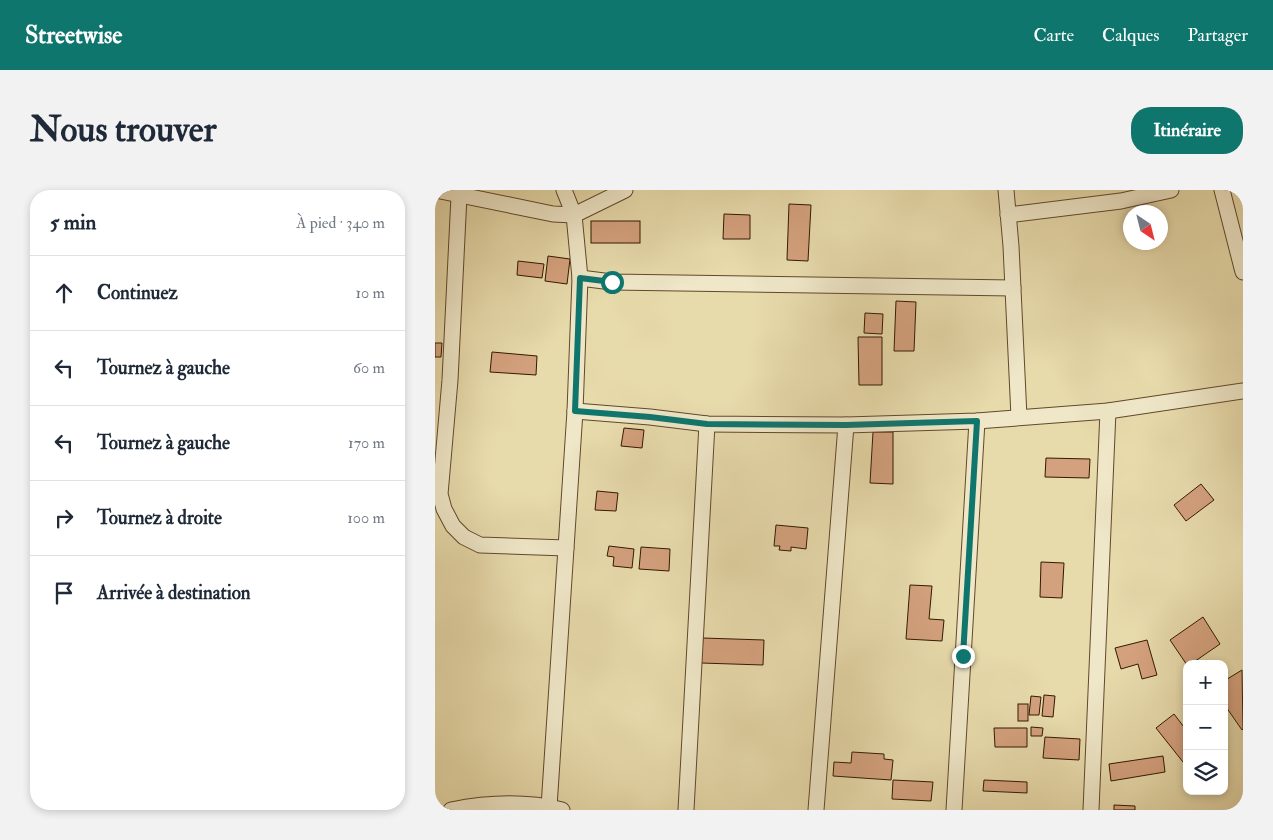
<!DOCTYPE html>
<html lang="fr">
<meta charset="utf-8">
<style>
body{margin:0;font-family:"IM FELL Double Pica",serif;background:#f2f2f3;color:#1f2937}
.controls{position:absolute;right:15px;bottom:15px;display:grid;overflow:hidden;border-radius:10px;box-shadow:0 2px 8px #0003}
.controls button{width:45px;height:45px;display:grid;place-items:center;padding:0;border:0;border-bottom:1px solid #e0e1e3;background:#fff;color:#1f2937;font:25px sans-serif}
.compass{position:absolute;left:688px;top:15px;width:45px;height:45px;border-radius:50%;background:#fff;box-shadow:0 2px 8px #0003;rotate:145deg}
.stop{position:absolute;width:15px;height:15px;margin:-11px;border:4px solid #0f766e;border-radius:50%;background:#fff}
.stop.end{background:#0f766e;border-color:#fff;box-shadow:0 1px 5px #0008}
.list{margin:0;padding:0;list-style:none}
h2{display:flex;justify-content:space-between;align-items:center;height:65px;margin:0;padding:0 20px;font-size:21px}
h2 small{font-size:16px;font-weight:400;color:#747a83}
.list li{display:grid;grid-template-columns:32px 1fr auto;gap:15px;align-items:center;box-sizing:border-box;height:75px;padding:0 20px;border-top:1px solid #e0e1e3}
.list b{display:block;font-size:19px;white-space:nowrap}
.list em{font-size:16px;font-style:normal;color:#747a83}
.icon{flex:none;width:28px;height:28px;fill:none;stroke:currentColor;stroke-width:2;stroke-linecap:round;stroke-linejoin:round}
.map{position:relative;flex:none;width:808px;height:620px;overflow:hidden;border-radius:20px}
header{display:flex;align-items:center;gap:30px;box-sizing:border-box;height:70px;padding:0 25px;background:#0f766e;color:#fff}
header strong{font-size:24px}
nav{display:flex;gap:28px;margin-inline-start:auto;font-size:18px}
.intro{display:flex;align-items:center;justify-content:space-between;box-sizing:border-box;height:120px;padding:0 30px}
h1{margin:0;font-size:35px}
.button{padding:12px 22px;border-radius:20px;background:#0f766e;color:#fff;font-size:18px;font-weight:700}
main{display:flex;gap:30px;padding:0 30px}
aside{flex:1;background:#fff;border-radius:20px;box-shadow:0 2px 8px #0003}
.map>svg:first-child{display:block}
</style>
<header>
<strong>Streetwise</strong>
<nav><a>Carte</a><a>Calques</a><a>Partager</a></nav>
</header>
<div class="intro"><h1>Nous trouver</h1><a class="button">Itinéraire</a></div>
<main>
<aside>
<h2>5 min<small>À pied · 340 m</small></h2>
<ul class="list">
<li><svg class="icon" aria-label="ahead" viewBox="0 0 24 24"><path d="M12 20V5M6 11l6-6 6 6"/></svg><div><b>Continuez</b></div><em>10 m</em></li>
<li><svg class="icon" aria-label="left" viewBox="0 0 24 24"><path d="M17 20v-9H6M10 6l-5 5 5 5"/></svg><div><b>Tournez à gauche</b></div><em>60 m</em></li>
<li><svg class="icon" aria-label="left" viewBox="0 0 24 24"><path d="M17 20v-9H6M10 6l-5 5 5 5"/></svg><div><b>Tournez à gauche</b></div><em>170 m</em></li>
<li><svg class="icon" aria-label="right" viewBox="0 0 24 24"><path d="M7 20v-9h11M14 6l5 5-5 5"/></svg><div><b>Tournez à droite</b></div><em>100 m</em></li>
<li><svg class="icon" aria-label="arrive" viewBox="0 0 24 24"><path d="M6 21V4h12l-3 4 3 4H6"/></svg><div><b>Arrivée à destination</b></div></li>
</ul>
</aside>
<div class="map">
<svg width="808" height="620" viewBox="0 0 808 620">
<rect width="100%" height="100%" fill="#e7daab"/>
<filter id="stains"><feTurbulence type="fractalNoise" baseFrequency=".004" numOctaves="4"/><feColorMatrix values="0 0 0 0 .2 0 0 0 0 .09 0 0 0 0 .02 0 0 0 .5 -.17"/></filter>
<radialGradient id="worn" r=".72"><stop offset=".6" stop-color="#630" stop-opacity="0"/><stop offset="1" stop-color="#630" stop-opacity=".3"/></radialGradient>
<g fill="#d3a17d" stroke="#331900">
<polygon points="354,14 376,15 373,71 352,70"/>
<polygon points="289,24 315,25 315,49 288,49"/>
<rect x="156" y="31" width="49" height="22"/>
<polygon points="113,66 135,69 132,94 110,91"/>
<polygon points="83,71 109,74 107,88 82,85"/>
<polygon points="461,111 481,112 479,161 459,161"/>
<polygon points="430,123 448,124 447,144 429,143"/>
<polygon points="423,147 447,147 447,195 424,195"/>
<polygon points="0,153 7,153 6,167 0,167"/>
<polygon points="57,162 102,166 101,185 55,182"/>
<polygon points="189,238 209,240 207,258 186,256"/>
<polygon points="438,242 458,242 458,294 435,293"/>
<polygon points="611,268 655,269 654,288 610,287"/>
<polygon points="766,294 779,310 751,331 739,315"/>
<polygon points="162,301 183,303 181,321 160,320"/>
<polygon points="341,335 373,338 371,359 356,357 356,361 344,360 345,356 339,356"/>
<polygon points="174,356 199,359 197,378 178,376 179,367 172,366"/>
<polygon points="206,357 235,359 234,381 204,379"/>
<polygon points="606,372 629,373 627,408 605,407"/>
<polygon points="475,395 497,396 494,429 509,430 507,451 471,449"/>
<polygon points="768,427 785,454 756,474 752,475 735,450"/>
<polygon points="268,448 329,450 328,475 266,473"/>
<polygon points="712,450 722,485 707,489 703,474 686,479 680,458"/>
<polygon points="807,480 808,539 807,540 789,514 789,491"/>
<polygon points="609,505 620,506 618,527 607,526"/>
<polygon points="596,506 606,507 604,525 594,525"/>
<rect x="583" y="514" width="10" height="17"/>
<polygon points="739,524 752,541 752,577 721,538"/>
<polygon points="596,537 608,538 607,546 596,546"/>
<polygon points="559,538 592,538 592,557 560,557"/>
<polygon points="610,547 645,549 644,570 608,568"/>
<polygon points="417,562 449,564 449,569 458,570 456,590 398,586 399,572 416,573"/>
<polygon points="728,566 730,582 676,591 674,574"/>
<polygon points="458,590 498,592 496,611 457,609"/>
<polygon points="549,590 592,592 592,603 548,601"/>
<polygon points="679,615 700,616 700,620 679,620"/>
</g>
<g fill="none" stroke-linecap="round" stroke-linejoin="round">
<defs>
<g id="minor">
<polyline points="1,0 118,24 139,25 190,0"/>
<polyline points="571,0 576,56 584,227"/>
<polyline points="787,0 808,82"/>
<polyline points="24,6 15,190 5,304 9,319 18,336 29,347 45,355 131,358"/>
<polyline points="573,25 686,11 736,0"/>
<polyline points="145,88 177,92 578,98"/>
<polyline points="140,221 215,227 272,234 411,235 542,231 673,221 808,201"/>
<polyline points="114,617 140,221 145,88 139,25 129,0"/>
<path d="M 16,620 C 51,613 91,611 127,620"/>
<polyline points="251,620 272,234"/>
<polyline points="381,620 411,235"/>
<polyline points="519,620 542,231"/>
<polyline points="656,620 673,221"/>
</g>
</defs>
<use href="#minor" stroke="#60492b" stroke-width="17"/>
<use href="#minor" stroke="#efe7c8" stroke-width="15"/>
</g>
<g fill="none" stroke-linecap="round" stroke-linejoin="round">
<polyline stroke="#0f766e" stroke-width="6" points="177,92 145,88 140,221 215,227 272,234 411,235 542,231 528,466"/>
</g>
<rect width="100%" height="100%" filter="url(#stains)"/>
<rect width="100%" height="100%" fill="url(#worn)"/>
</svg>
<div class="controls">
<button>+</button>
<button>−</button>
<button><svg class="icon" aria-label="layers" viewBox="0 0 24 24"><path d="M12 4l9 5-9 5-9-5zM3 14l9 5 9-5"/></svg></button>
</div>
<svg class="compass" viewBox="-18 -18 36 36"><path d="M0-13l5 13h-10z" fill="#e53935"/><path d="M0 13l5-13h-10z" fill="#747a83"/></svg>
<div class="stop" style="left:177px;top:92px"></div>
<div class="stop end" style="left:528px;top:466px"></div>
</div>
</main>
